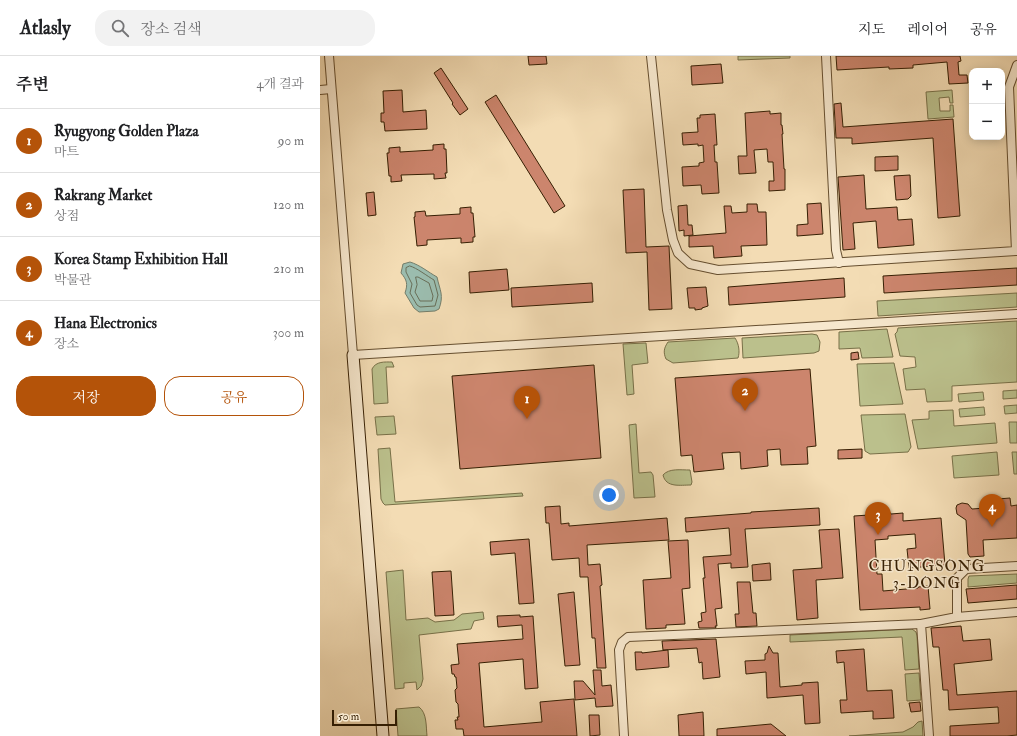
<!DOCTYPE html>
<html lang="ko">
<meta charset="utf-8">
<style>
body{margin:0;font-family:"IM FELL Double Pica","Noto Serif KR",serif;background:#f2f2f2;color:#202124}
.controls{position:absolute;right:12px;top:12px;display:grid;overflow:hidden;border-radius:8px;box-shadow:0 2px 10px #0003}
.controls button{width:36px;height:36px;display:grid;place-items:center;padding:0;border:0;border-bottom:1px solid #e0e0e0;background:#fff;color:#202124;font:20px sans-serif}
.scale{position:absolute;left:12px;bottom:10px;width:65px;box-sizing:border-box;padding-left:4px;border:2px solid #361f03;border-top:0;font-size:11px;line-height:14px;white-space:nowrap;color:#361f03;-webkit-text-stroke:3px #f7e8ce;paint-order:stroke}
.you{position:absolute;left:289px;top:439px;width:14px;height:14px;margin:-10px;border:3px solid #fff;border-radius:50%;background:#1a73e8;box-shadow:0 0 0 6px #1a73e833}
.badge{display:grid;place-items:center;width:26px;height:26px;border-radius:50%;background:#b45309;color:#fff;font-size:13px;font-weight:700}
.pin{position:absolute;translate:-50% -33px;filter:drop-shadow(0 1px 2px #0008)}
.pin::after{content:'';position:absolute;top:21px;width:14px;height:12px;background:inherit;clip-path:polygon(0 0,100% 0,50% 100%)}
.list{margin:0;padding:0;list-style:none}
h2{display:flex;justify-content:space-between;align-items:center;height:52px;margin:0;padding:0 16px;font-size:17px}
h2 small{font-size:13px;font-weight:400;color:#757577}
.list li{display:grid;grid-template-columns:26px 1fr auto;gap:12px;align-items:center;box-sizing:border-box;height:64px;padding:0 16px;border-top:1px solid #e0e0e0}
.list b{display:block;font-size:15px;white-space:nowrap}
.list p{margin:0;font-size:13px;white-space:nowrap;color:#757577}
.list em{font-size:13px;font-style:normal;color:#757577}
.actions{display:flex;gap:8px;padding:12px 16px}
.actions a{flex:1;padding:9px 0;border:1px solid #b45309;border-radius:16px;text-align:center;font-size:14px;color:#b45309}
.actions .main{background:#b45309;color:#fff}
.icon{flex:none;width:22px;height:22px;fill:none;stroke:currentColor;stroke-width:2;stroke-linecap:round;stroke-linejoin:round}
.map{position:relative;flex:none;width:697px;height:680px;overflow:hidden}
header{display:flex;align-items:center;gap:24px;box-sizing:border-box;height:56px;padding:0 20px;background:#fff;border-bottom:1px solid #e0e0e0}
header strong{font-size:19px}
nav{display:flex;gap:22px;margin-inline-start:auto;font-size:14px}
.search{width:280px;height:36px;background:#f2f2f2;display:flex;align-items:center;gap:10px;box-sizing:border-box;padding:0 14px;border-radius:16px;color:#757577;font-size:15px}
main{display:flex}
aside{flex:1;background:#fff}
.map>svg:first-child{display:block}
</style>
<header>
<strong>Atlasly</strong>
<div class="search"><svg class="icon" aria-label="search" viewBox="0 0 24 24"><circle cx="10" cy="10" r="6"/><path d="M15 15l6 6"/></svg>장소 검색</div>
<nav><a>지도</a><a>레이어</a><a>공유</a></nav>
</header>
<main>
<aside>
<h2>주변<small>4개 결과</small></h2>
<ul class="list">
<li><span class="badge">1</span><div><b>Ryugyong Golden Plaza</b><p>마트</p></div><em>90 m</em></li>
<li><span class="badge">2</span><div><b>Rakrang Market</b><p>상점</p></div><em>120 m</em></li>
<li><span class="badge">3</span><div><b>Korea Stamp Exhibition Hall</b><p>박물관</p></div><em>210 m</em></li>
<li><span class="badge">4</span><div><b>Hana Electronics</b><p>장소</p></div><em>300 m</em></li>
</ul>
<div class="actions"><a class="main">저장</a><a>공유</a></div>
</aside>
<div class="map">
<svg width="697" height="680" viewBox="0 0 697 680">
<rect width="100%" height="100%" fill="#f3dcb4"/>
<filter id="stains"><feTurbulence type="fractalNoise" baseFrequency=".005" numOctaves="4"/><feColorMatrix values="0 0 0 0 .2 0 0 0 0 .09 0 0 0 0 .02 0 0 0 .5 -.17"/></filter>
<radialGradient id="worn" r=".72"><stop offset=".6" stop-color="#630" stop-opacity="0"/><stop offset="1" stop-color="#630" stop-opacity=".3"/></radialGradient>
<g fill="#bbc08c" stroke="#787048">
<polygon points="418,0 470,0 470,2 418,4"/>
<polygon points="632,34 633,47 630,47 629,41 619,42 620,55 630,55 630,49 633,49 634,61 608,63 606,36"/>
<polygon points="697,237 697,251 558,260 557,245"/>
<polygon points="697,265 697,326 632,330 632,345 607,346 605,333 586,334 583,313 596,311 595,301 580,300 575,278 577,276 578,272"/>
<polygon points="567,273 573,301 542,302 540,292 519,293 519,276"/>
<polygon points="492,278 497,279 500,286 499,295 494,297 423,302 422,282"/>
<path d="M 415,282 C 419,288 420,296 418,302 L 353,307 L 346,303 C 343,296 344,292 348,286 Z"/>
<polygon points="326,287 328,307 312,309 314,338 307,339 303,288"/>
<path d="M 72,306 L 74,311 L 66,311 L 68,347 L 54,348 L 52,313 C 56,305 65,306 72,306 Z"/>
<polygon points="574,307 583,348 540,350 537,308"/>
<polygon points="697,334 697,342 683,343 683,335"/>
<polygon points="663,336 664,344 639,346 638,338"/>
<polygon points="697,349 697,357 685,358 684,350"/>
<polygon points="664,351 665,359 640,361 639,353"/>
<polygon points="633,354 634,370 675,367 677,387 598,393 592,364 609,363 609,355"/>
<polygon points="585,358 591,391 588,396 550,398 545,395 541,359"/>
<polygon points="74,360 76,378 57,379 55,361"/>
<polygon points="689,366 697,366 697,387 690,387"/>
<polygon points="316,368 319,417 331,416 333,419 335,441 314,442 309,369"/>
<polygon points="70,392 75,446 202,437 203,440 65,449 63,447 61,443 58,393"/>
<polygon points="677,396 679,419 634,422 632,400"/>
<polygon points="692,396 697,396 697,418 694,418"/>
<path d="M 370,414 L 372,426 L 371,429 C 360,429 346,432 343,419 C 349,412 361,414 370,414 Z"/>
<polygon points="83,514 86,564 108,562 115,566 134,564 142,558 163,556 164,563 154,565 151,573 99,579 103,623 101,630 97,634 96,626 84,627 84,632 75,633 66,516"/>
<polygon points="697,518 697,527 648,531 648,523 649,520"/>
<polygon points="592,573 596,576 597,580 599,613 585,614 582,581 470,586 470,579"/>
<polygon points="599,617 601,644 587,645 585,618"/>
<path d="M 99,651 C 107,657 106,670 107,680 L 78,680 L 76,653 Z"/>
<polygon points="602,665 603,680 529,680 583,676 593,671 598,666"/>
</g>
<path fill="#9bbcae" stroke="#737d6a" d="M 90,206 C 100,209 108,216 117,221 C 120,235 124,239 119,253 L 115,255 L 99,256 L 94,252 L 85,237 C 88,228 87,224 81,217 L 83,208 Z"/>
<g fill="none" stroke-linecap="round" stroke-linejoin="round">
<g stroke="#686e58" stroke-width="1">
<path d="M 90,210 C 97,212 107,220 114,224 L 118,239 L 115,250 L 100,251 L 97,249 L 90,237 L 92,228 L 86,216 L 86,212 Z"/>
<polygon points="96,221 98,221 109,227 113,240 112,245 100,245 95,236 97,229"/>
</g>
</g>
<g fill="#cc856d" stroke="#361f03">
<polygon points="208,0 226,0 227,8 209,9"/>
<polygon points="516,0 640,0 641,5 638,6 639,19 647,19 648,27 629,28 627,6 593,9 593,12 569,13 569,11 517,14"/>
<polygon points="401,8 403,27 372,29 371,10"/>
<polygon points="121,12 148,53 140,59 132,48 133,47 114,17"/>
<polygon points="82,34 83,56 106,54 107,73 65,75 64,66 61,66 61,57 64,57 63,35"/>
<polygon points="176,39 245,150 234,157 165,46"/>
<polygon points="521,47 523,71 633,63 640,160 618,162 613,82 532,88 532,82 516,82 514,48"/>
<polygon points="450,55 450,58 461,57 461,69 462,69 463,78 462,78 464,113 465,113 465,134 449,135 449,125 454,125 453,106 448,106 447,93 434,94 436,117 419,118 418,100 427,100 425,57"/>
<polygon points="395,58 397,89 394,89 395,106 397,106 399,137 382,138 381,129 363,130 362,111 379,110 379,107 384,106 383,89 378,90 378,88 363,89 362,77 378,76 377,62 380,62 380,59"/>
<polygon points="124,88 124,93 126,93 127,117 125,117 126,122 114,123 114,118 81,119 82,125 71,126 71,120 69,120 67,97 69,97 69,92 80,91 80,96 113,94 113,89"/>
<polygon points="578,100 578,114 555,115 555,101"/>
<polygon points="544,119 546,153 577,151 578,164 592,163 594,189 558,192 556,165 533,167 535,193 523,194 518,121"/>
<polygon points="590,119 591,140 588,143 576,144 574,120"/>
<polygon points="324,133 326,191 349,190 352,253 329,254 327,196 306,197 303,134"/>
<polygon points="54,136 56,159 48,160 46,137"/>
<polygon points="501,147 503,178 477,180 477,169 488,168 487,148"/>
<polygon points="427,148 437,148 438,156 446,156 447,189 421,190 422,200 394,202 393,190 369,191 369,180 406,177 404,150 411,150 412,157 427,156"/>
<polygon points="367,149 368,169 372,169 373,179 364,180 364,174 359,175 358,150"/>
<polygon points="151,151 151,157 153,157 155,181 153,181 153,186 141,187 141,182 107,184 107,189 97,190 94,161 95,161 95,156 105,155 106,160 140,158 140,152"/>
<polygon points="697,212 697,229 564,237 563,220"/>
<polygon points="187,213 189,234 150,237 149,216"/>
<polygon points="524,222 525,241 409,249 408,231"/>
<polygon points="272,227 273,246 192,251 191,232"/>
<polygon points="386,231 388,250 382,252 382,253 375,254 375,252 369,252 367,232"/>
<polygon points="538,296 539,303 531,304 531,297"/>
<polygon points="274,309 281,402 140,413 132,320"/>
<polygon points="490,313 496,390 487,391 488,408 461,409 460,393 447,394 448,410 421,413 420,396 402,397 404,413 374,416 372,399 361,400 355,322"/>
<polygon points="542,393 542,402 518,403 518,394"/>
<polygon points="690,442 691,450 697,449 697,482 663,484 664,500 650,501 648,498 646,464 637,458 636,452 637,449 642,447 648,448 652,453 679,451 678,443"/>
<polygon points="240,450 241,468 249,467 249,470 347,462 349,484 267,489 268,509 280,508 282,529 280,530 286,612 277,612 275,582 272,582 268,521 260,521 259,502 232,504 229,467 226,467 225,451"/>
<polygon points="499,452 500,469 425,473 428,511 411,512 411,507 398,508 402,552 395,553 397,570 395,570 396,572 379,572 378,566 382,565 381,557 386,556 383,522 385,522 383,501 411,499 409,472 366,476 365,462 431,457 431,456"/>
<polygon points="556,452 563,452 568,454 571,458 583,457 583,465 621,462 625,509 589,512 587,493 596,492 595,478 568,480 568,483 555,484 557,518 562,518 563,535 598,532 598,531 608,530 610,553 600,554 600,551 540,554 534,460 549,459"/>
<polygon points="519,473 523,522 496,524 498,562 477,564 473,514 502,512 499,474"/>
<polygon points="209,483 214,547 199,548 195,497 171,499 170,486"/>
<polygon points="368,484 370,532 362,533 365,568 346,569 346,572 326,573 323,524 351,522 348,485"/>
<polygon points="450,507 451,524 433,525 432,509"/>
<polygon points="131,515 134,559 115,560 112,516"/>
<polygon points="417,526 430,526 433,557 436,557 437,570 416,571 415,558 419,558"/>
<polygon points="697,529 697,543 648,547 646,533"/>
<polygon points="254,536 260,609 245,610 238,538"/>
<polygon points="200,559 200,561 213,560 218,632 205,633 203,603 159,607 164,671 222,666 220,646 254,643 257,680 144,680 143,673 136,673 135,664 138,664 137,661 139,661 138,648 136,646 135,634 137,632 136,621 135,621 134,618 132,618 131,609 139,608 137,588 203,583 202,569 178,571 177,560"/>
<polygon points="641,570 643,585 670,583 672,604 634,608 637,639 697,635 697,679 687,680 630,680 630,670 679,667 678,651 629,654 628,634 623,634 619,591 613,591 611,572"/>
<polygon points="396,583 400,621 383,623 382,606 379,607 377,592 343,594 342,585"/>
<polygon points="449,590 453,597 458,597 460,631 482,629 482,627 498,626 500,667 485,668 483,639 447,642 446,616 426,618 425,605 445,604 445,598 447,597"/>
<polygon points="544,593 547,635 572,634 574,662 553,663 553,655 521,657 520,644 527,644 524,606 517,607 516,595"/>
<polygon points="348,594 349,611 316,614 315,596 322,596 322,597"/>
<polygon points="273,614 281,614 282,630 291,629 293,650 276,651 275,642 255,644 254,625 263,625 275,639"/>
<polygon points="600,646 601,655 591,656 589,647"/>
<polygon points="383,656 384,680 359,680 358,659"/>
<polygon points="269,659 279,659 280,679 270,680"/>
<polygon points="451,668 466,680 397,680 397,673"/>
</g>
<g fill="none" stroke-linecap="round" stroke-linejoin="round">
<defs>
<g id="minor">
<polyline points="9,0 33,299 697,258"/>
<polyline points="331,0 347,154 353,184 358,197 370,208 398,214 696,195 689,31 697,9"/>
<polyline points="506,0 516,194 519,207"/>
<polyline points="0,34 11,33"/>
<polyline points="637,561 697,556"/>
<polyline points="304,680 299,594 302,586 308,581 601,568"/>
<polyline points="609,680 601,568 637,561 637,522 646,513 697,510"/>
</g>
<polyline id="secondary" points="33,299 63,680"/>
</defs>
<use href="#minor" stroke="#654e2f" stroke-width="10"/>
<use href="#secondary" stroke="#361f03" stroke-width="13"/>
<use href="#minor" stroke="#f7e8ce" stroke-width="8"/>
<use href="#secondary" stroke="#f7e8ce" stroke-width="11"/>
</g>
<g text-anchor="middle" stroke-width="3" stroke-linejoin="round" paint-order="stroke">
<g font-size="15" letter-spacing="1" fill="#361f03" stroke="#f7e8ce">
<text x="607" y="515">CHUNGSONG<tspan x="607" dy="17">3-DONG</tspan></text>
</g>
</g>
<rect width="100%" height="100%" filter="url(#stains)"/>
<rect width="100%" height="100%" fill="url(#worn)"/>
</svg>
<div class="controls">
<button>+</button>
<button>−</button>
</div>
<div class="scale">50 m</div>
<div class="you"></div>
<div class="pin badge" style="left:207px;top:363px">1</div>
<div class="pin badge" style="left:425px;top:355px">2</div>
<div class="pin badge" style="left:558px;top:479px">3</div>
<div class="pin badge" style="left:672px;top:471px">4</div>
</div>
</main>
